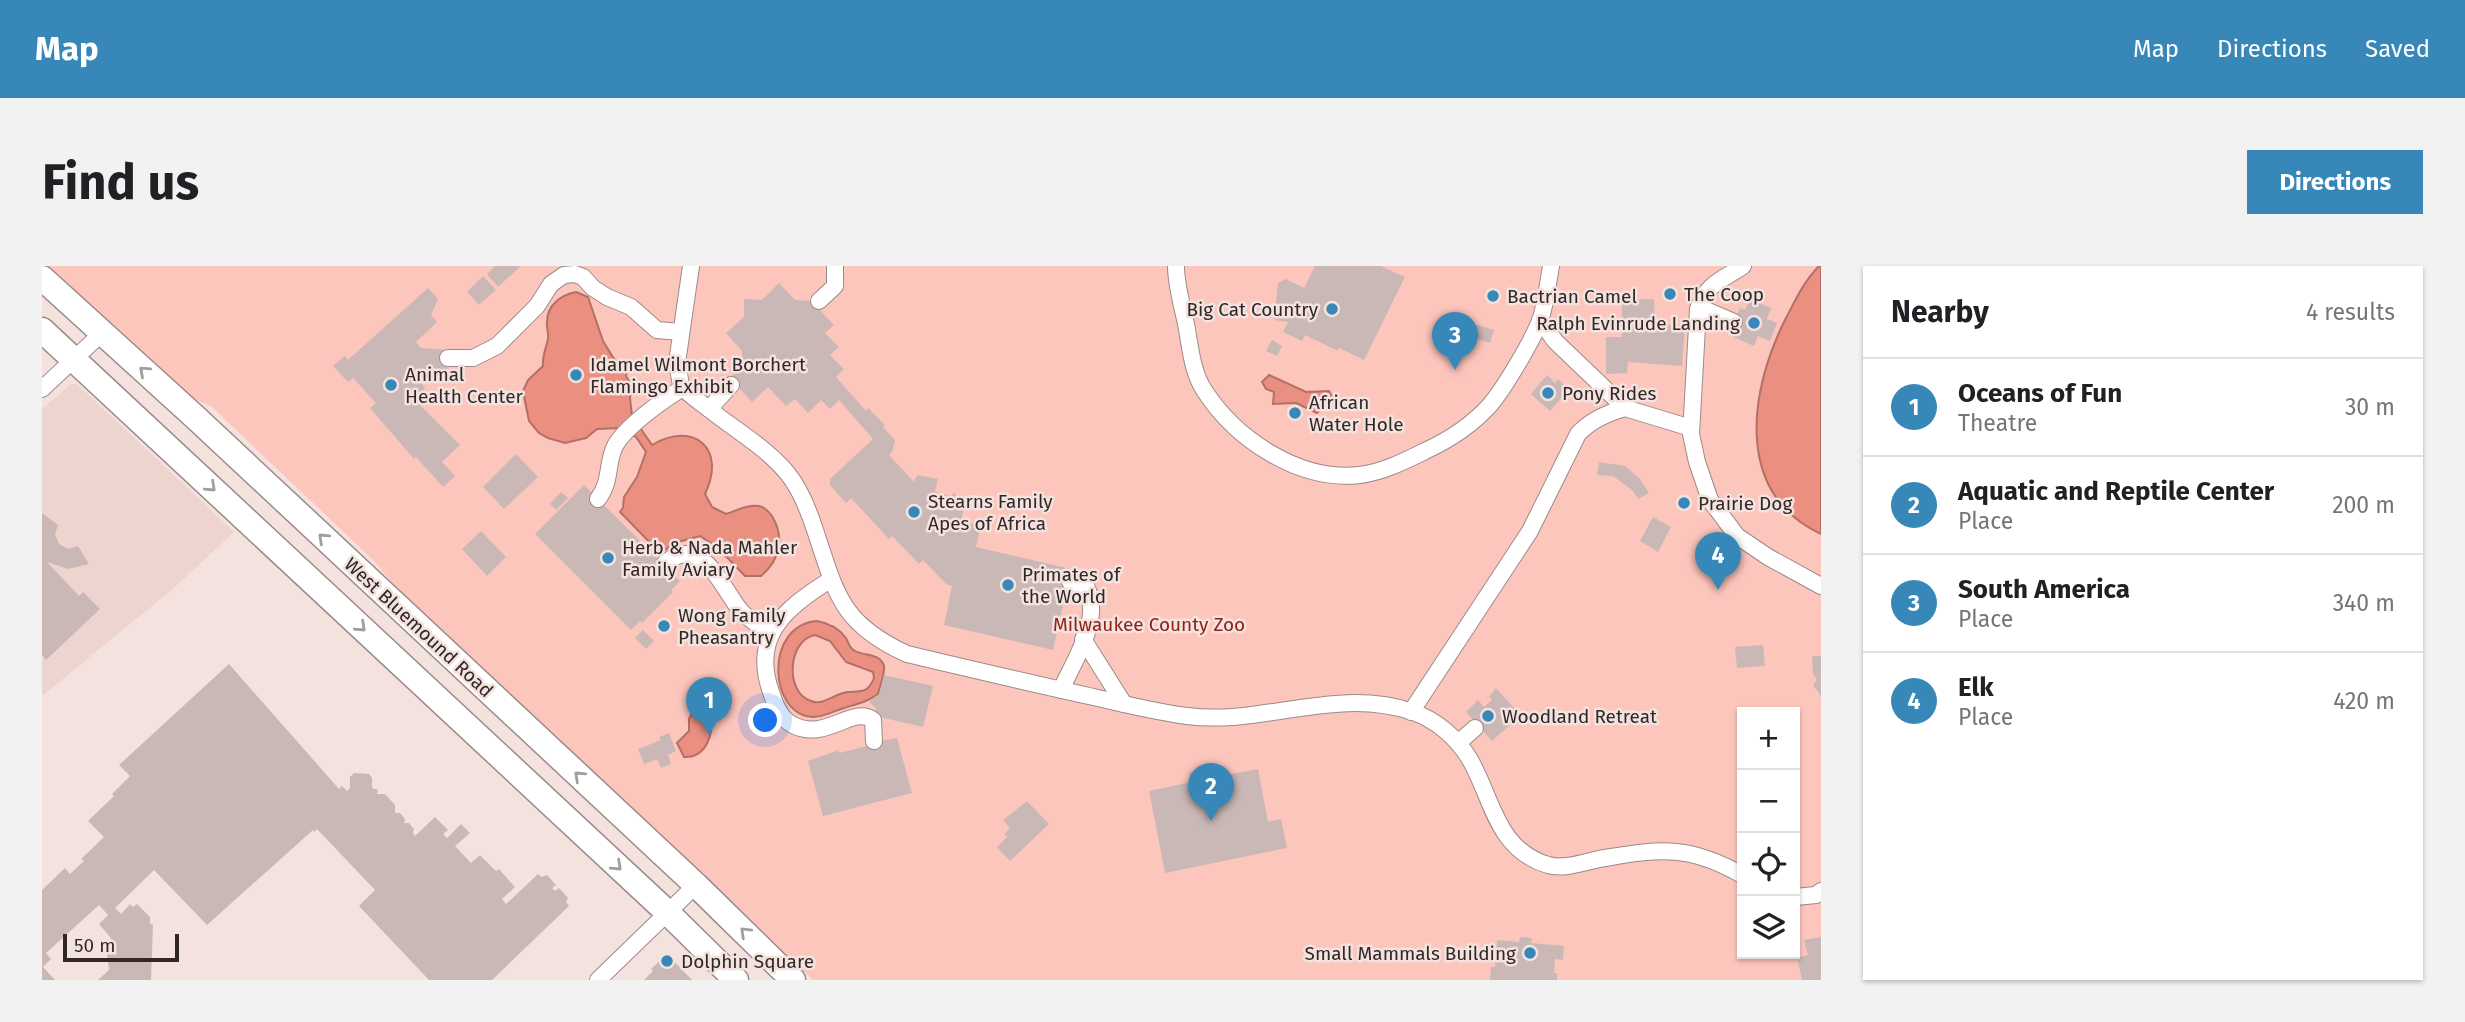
<!DOCTYPE html>
<meta charset="utf-8">
<style>
body{margin:0;font-family:"Fira Sans",sans-serif;background:#f2f2f2;color:#202124}
.controls{position:absolute;right:21px;bottom:21px;display:grid;overflow:hidden;border-radius:0px;box-shadow:0 2px 5px #0004}
.controls button{width:63px;height:63px;display:grid;place-items:center;padding:0;border:0;border-bottom:2px solid #e0e0e0;background:#fff;color:#202124;font:35px sans-serif}
.scale{position:absolute;left:21px;bottom:18px;width:116px;box-sizing:border-box;padding-left:7px;border:4px solid #2f2827;border-top:0;font-size:19px;line-height:24px;white-space:nowrap;color:#2f2827;-webkit-text-stroke:5px #f4e2df;paint-order:stroke}
.you{position:absolute;left:724px;top:455px;width:24px;height:24px;margin:-18px;border:5px solid #fff;border-radius:50%;background:#1a73e8;box-shadow:0 0 0 10px #1a73e833}
.badge{display:grid;place-items:center;width:46px;height:46px;border-radius:50%;background:#3788b9;color:#fff;font-size:23px;font-weight:700}
.pin{position:absolute;translate:-50% -58px;filter:drop-shadow(0 2px 4px #0008)}
.pin::after{content:'';position:absolute;top:37px;width:24px;height:21px;background:inherit;clip-path:polygon(0 0,100% 0,50% 100%)}
.list{margin:0;padding:0;list-style:none}
h2{display:flex;justify-content:space-between;align-items:center;height:91px;margin:0;padding:0 28px;font-size:30px}
h2 small{font-size:23px;font-weight:400;color:#757577}
.list li{display:grid;grid-template-columns:46px 1fr auto;gap:21px;align-items:center;box-sizing:border-box;height:98px;padding:0 28px;border-top:2px solid #e0e0e0}
.list b{display:block;font-size:26px;white-space:nowrap}
.list p{margin:0;font-size:23px;white-space:nowrap;color:#757577}
.list em{font-size:23px;font-style:normal;color:#757577}
.icon{flex:none;width:38px;height:38px;fill:none;stroke:currentColor;stroke-width:2;stroke-linecap:round;stroke-linejoin:round}
.map{position:relative;flex:none;width:1779px;height:714px;overflow:hidden;border-radius:0px}
header{display:flex;align-items:center;gap:42px;box-sizing:border-box;height:98px;padding:0 35px;background:#3788b9;color:#fff}
header strong{font-size:33px}
nav{display:flex;gap:38px;margin-inline-start:auto;font-size:24px}
.intro{display:flex;align-items:center;justify-content:space-between;box-sizing:border-box;height:168px;padding:0 42px}
h1{margin:0;font-size:49px}
.button{padding:18px 32px;border-radius:0px;background:#3788b9;color:#fff;font-size:24px;font-weight:700}
main{display:flex;gap:42px;padding:0 42px}
aside{flex:1;background:#fff;border-radius:0px;box-shadow:0 2px 5px #0004}
.map>svg:first-child{display:block}
</style>
<header>
<strong>Map</strong>
<nav><a>Map</a><a>Directions</a><a>Saved</a></nav>
</header>
<div class="intro"><h1>Find us</h1><a class="button">Directions</a></div>
<main>
<div class="map">
<svg width="1779" height="714" viewBox="0 0 1779 714">
<rect width="100%" height="100%" fill="#f4e2df"/>
<polygon fill="#eed4cf" points="29,118 35,118 192,266 133,321 0,430 0,143"/>
<path fill="#fdc6bd" fill-rule="evenodd" d="M 4,0 L 1779,0 L 1779,714 L 771,714 L 683,629 L 368,337 L 330,293 L 170,141 L 142,128 ZM 1700,446 L 1753,446 L 1753,688 L 1700,688 Z"/>
<g fill="#eb8f81" stroke="#b37066" stroke-width="2" fill-rule="evenodd">
<path d="M 1777,0 L 1779,0 L 1779,268 C 1692,227 1707,126 1743,54 C 1753,35 1762,15 1777,0 Z"/>
<path d="M 534,26 L 546,31 L 561,75 L 572,93 L 585,105 L 584,110 L 590,121 L 588,132 L 590,150 L 610,179 C 652,154 685,183 663,228 L 670,241 L 684,248 C 694,245 706,238 717,240 C 723,241 727,246 730,250 C 743,272 738,294 719,310 L 703,310 L 675,281 L 658,270 L 636,276 L 618,287 L 578,246 L 581,242 L 582,231 L 595,211 L 604,186 L 594,171 L 579,162 L 555,163 L 544,172 L 523,177 L 506,172 L 497,167 L 487,155 L 481,125 L 486,114 L 501,100 C 500,90 504,83 506,73 C 507,67 504,61 505,56 C 505,39 519,29 534,26 Z"/>
<polygon points="1227,109 1264,126 1287,125 1292,134 1291,137 1285,137 1275,147 1254,137 1231,138 1232,126 1224,123 1220,116"/>
<path d="M 775,355 C 786,357 797,362 804,372 C 807,377 807,382 813,385 C 822,390 838,387 842,400 C 843,408 838,420 836,428 C 825,436 815,438 802,442 C 791,445 783,451 771,451 C 726,449 722,359 775,355 ZM 773,369 L 788,375 L 804,396 L 831,406 L 832,412 C 826,427 820,425 806,426 C 793,427 782,440 769,435 C 742,426 746,374 773,369 Z"/>
<path d="M 661,440 L 669,448 C 672,467 665,492 642,491 L 635,477 L 647,465 L 647,453 L 653,442 Z"/>
</g>
<g fill="#cab8b6">
<polygon points="453,0 479,0 456,21 445,8"/>
<polygon points="1273,0 1339,0 1363,11 1322,94 1297,82 1296,85 1263,69 1260,75 1241,66 1246,56 1232,54 1236,17 1244,13 1262,22"/>
<polygon points="441,10 454,24 437,39 425,26"/>
<polygon points="737,17 753,34 770,35 793,29 778,44 792,59 783,67 797,81 788,89 802,103 794,111 824,145 826,142 843,159 841,161 853,174 850,186 847,189 872,216 875,209 896,213 893,226 910,230 911,227 914,228 914,231 924,233 919,255 939,259 934,281 1029,303 1011,384 902,359 910,320 904,318 881,294 877,298 850,270 847,273 809,232 804,237 788,219 788,213 831,173 797,134 788,143 779,134 766,147 753,133 744,140 726,121 710,136 696,121 685,114 700,101 700,85 684,67 702,51 702,33 720,34"/>
<polygon points="386,22 396,33 389,49 395,56 374,76 379,82 406,84 405,107 390,107 390,110 380,111 379,117 383,122 372,133 418,179 400,196 413,210 401,221 374,191 372,193 328,142 334,137 311,112 306,116 291,100 303,90 306,94"/>
<polygon points="1612,33 1613,59 1643,59 1640,100 1586,96 1585,107 1564,108 1564,71 1580,71 1580,34"/>
<polygon points="1708,33 1729,42 1725,53 1735,57 1728,75 1716,70 1712,80 1691,71 1696,60 1691,58 1698,42 1703,44"/>
<polygon points="1419,54 1452,64 1448,77 1415,67"/>
<polygon points="1230,74 1240,80 1235,90 1224,85"/>
<polygon points="1505,109 1513,117 1516,113 1522,119 1519,122 1524,127 1508,145 1489,128"/>
<polygon points="474,188 496,211 462,243 441,221"/>
<polygon points="1557,196 1583,200 1598,213 1607,227 1596,233 1590,224 1571,210 1555,209"/>
<polygon points="542,219 638,315 629,324 631,326 600,357 598,355 589,364 493,268"/>
<polygon points="519,226 526,232 514,244 508,238"/>
<polygon points="0,247 16,259 13,268 17,278 26,283 36,280 47,298 26,303 5,296 37,330 41,326 58,343 4,394 0,389"/>
<polygon points="1611,251 1629,261 1616,286 1598,275"/>
<polygon points="439,265 464,291 445,310 420,283"/>
<polygon points="601,364 612,375 604,383 593,372"/>
<polygon points="1721,379 1723,400 1695,402 1693,381"/>
<polygon points="1770,390 1779,390 1779,430 1771,419 1775,414 1771,408"/>
<polygon points="187,398 297,523 300,520 305,525 308,522 308,511 312,507 327,508 330,512 330,522 336,524 335,528 343,528 353,539 353,547 358,547 363,553 362,557 367,557 372,563 371,567 373,570 393,551 406,564 401,568 405,572 419,558 428,567 413,580 429,597 438,589 454,605 457,603 473,621 460,633 464,638 496,608 499,611 505,609 514,619 510,622 513,625 517,622 526,632 524,636 527,640 450,714 387,714 317,640 333,624 275,563 272,566 271,564 165,659 112,604 73,642 79,648 88,638 91,641 95,638 108,651 108,657 111,659 109,714 56,714 67,704 65,688 68,688 69,672 57,658 66,649 57,639 4,687 9,693 1,701 13,714 0,714 0,624 23,602 28,608 42,595 39,593 62,571 46,555 72,530 70,528 88,510 77,499"/>
<polygon points="842,409 891,420 881,461 833,450 834,443 827,435 837,429"/>
<polygon points="1454,422 1473,443 1462,453 1468,459 1450,475 1424,446 1436,434 1442,441 1450,434 1447,431"/>
<polygon points="721,437 731,454 720,460 711,443"/>
<polygon points="627,467 634,485 626,489 629,498 619,502 615,493 602,498 596,483 619,474 617,471"/>
<polygon points="855,472 870,527 781,550 766,495 794,485 796,484 797,487 825,480 825,477"/>
<polygon points="1172,502 1174,511 1216,503 1226,556 1239,553 1245,582 1123,607 1107,525 1149,516 1147,507"/>
<polygon points="985,535 1007,558 968,595 955,581 965,571 962,568 968,562 961,554"/>
<polygon points="1478,671 1490,672 1489,677 1522,680 1521,694 1513,693 1512,707 1515,707 1515,714 1448,714 1449,701 1453,701 1455,674 1477,676"/>
<polygon points="1779,671 1779,714 1760,714 1755,692 1766,689 1762,674"/>
<polygon points="625,688 650,714 602,714 611,705 609,703"/>
</g>
<g fill="none" stroke-linecap="round" stroke-linejoin="round">
<defs>
<g id="street">
<path d="M 649,0 L 635,97 L 639,119 C 646,129 658,136 667,143 C 693,164 725,182 746,208 C 758,223 766,243 772,261 C 794,326 797,357 865,388 C 929,403 992,418 1056,432 C 1085,439 1115,446 1145,450 C 1221,460 1294,420 1371,446 C 1394,454 1414,471 1427,492 C 1451,532 1453,583 1506,599 C 1524,604 1544,595 1563,592 C 1620,582 1649,580 1700,609"/>
<path d="M 1134,0 C 1134,19 1140,39 1144,58 C 1148,79 1150,106 1162,124 C 1194,174 1258,216 1318,209 C 1341,206 1363,195 1383,185 C 1407,174 1430,159 1448,139 C 1463,121 1491,74 1499,52 C 1504,35 1506,17 1509,0"/>
<path d="M 1701,0 C 1680,14 1665,17 1656,43 L 1649,168 L 1655,196 L 1668,234 L 1695,270 L 1726,291 L 1779,320"/>
<polyline points="777,35 793,20 793,0"/>
<polyline points="1657,41 1692,56"/>
<polyline points="1498,54 1513,75 1583,142 1649,162"/>
<polyline points="406,92 431,92 455,80 495,40 509,18 522,9 533,8 541,11 551,22 565,31 589,41 615,64 639,66"/>
<polyline points="0,123 60,67"/>
<polyline points="667,143 689,119"/>
<path d="M 556,233 C 570,214 564,198 573,180 C 583,161 622,133 641,122"/>
<path d="M 623,297 C 661,267 679,321 698,344 C 707,354 718,360 729,366"/>
<path d="M 788,314 C 742,343 708,371 730,429 C 734,441 739,453 751,459 C 784,476 810,439 831,454 L 832,475"/>
<polyline points="1041,373 1082,438"/>
<path d="M 1019,424 C 1032,394 1061,353 1044,320 L 1028,316"/>
<path d="M 1369,446 L 1488,265 L 1536,168 C 1549,154 1565,147 1583,142"/>
<polyline points="1416,477 1433,462"/>
<polyline points="1753,631 1774,629 1779,625"/>
<polyline points="556,714 654,619"/>
</g>
<g id="primary">
<polyline points="0,12 153,151 654,619 751,714"/>
<polyline points="0,64 626,647 694,714"/>
</g>
</defs>
<use href="#street" stroke="#9b8a88" stroke-width="18"/>
<use href="#primary" stroke="#9b8a88" stroke-width="27"/>
<use href="#street" stroke="#fff" stroke-width="16"/>
<use href="#primary" stroke="#fff" stroke-width="24"/>
</g>
<defs><path id="oneway-chevron" d="M-2-3.5L2.5 0L-2 3.5" fill="none" stroke-width="1.6" stroke-linecap="round" stroke-linejoin="round" transform="scale(1.75)"/></defs>
<g stroke="#a19e9e">
<use href="#oneway-chevron" transform="translate(102 105) rotate(-138)"/>
<use href="#oneway-chevron" transform="translate(169 221) rotate(43)"/>
<use href="#oneway-chevron" transform="translate(281 272) rotate(-137)"/>
<use href="#oneway-chevron" transform="translate(319 361) rotate(43)"/>
<use href="#oneway-chevron" transform="translate(537 510) rotate(-137)"/>
<use href="#oneway-chevron" transform="translate(575 600) rotate(43)"/>
<use href="#oneway-chevron" transform="translate(703 666) rotate(-136)"/>
</g>
<g fill="#3788b9" stroke="#f4e2df" stroke-width="2.5">
<circle cx="1628" cy="28" r="7"/>
<circle cx="1451" cy="30" r="7"/>
<circle cx="1290" cy="43" r="7"/>
<circle cx="1712" cy="57" r="7"/>
<circle cx="534" cy="109" r="7"/>
<circle cx="349" cy="119" r="7"/>
<circle cx="1506" cy="127" r="7"/>
<circle cx="1253" cy="147" r="7"/>
<circle cx="1642" cy="237" r="7"/>
<circle cx="872" cy="246" r="7"/>
<circle cx="566" cy="292" r="7"/>
<circle cx="966" cy="319" r="7"/>
<circle cx="622" cy="360" r="7"/>
<circle cx="1446" cy="450" r="7"/>
<circle cx="1488" cy="687" r="7"/>
<circle cx="625" cy="695" r="7"/>
</g>
<g text-anchor="middle" stroke-width="5" stroke-linejoin="round" paint-order="stroke">
<g font-size="19" fill="#2f2827" stroke="#f4e2df" text-anchor="start">
<text x="1642" y="35">The Coop</text>
<text x="1465" y="37">Bactrian Camel</text>
<text x="1276" y="50" text-anchor="end">Big Cat Country</text>
<text x="1698" y="64" text-anchor="end">Ralph Evinrude Landing</text>
<text x="548" y="105">Idamel Wilmont Borchert<tspan x="548" dy="22">Flamingo Exhibit</tspan></text>
<text x="363" y="115">Animal<tspan x="363" dy="22">Health Center</tspan></text>
<text x="1520" y="134">Pony Rides</text>
<text x="1267" y="143">African<tspan x="1267" dy="22">Water Hole</tspan></text>
<text x="886" y="242">Stearns Family<tspan x="886" dy="22">Apes of Africa</tspan></text>
<text x="1656" y="244">Prairie Dog</text>
<text x="580" y="288">Herb &amp; Nada Mahler<tspan x="580" dy="22">Family Aviary</tspan></text>
<text x="980" y="315">Primates of<tspan x="980" dy="22">the World</tspan></text>
<text x="636" y="356">Wong Family<tspan x="636" dy="22">Pheasantry</tspan></text>
<text x="1460" y="457">Woodland Retreat</text>
<text x="1474" y="694" text-anchor="end">Small Mammals Building</text>
<text x="639" y="702">Dolphin Square</text>
</g>
<g font-size="19" fill="#8f231a" stroke="#f4e2df">
<text x="1107" y="365">Milwaukee County Zoo</text>
</g>
<g font-size="19" fill="#2f2827" stroke="#f4e2df">
<text transform="translate(377 361) rotate(43)" y="7">West Bluemound Road</text>
</g>
</g>
</svg>
<div class="controls">
<button>+</button>
<button>−</button>
<button><svg class="icon" aria-label="locate" viewBox="0 0 24 24"><circle cx="12" cy="12" r="6"/><path d="M12 2v4M12 18v4M2 12h4M18 12h4"/></svg></button>
<button><svg class="icon" aria-label="layers" viewBox="0 0 24 24"><path d="M12 4l9 5-9 5-9-5zM3 14l9 5 9-5"/></svg></button>
</div>
<div class="scale">50 m</div>
<div class="you"></div>
<div class="pin badge" style="left:667px;top:469px">1</div>
<div class="pin badge" style="left:1169px;top:555px">2</div>
<div class="pin badge" style="left:1413px;top:104px">3</div>
<div class="pin badge" style="left:1676px;top:324px">4</div>
</div>
<aside>
<h2>Nearby<small>4 results</small></h2>
<ul class="list">
<li><span class="badge">1</span><div><b>Oceans of Fun</b><p>Theatre</p></div><em>30 m</em></li>
<li><span class="badge">2</span><div><b>Aquatic and Reptile Center</b><p>Place</p></div><em>200 m</em></li>
<li><span class="badge">3</span><div><b>South America</b><p>Place</p></div><em>340 m</em></li>
<li><span class="badge">4</span><div><b>Elk</b><p>Place</p></div><em>420 m</em></li>
</ul>
</aside>
</main>
